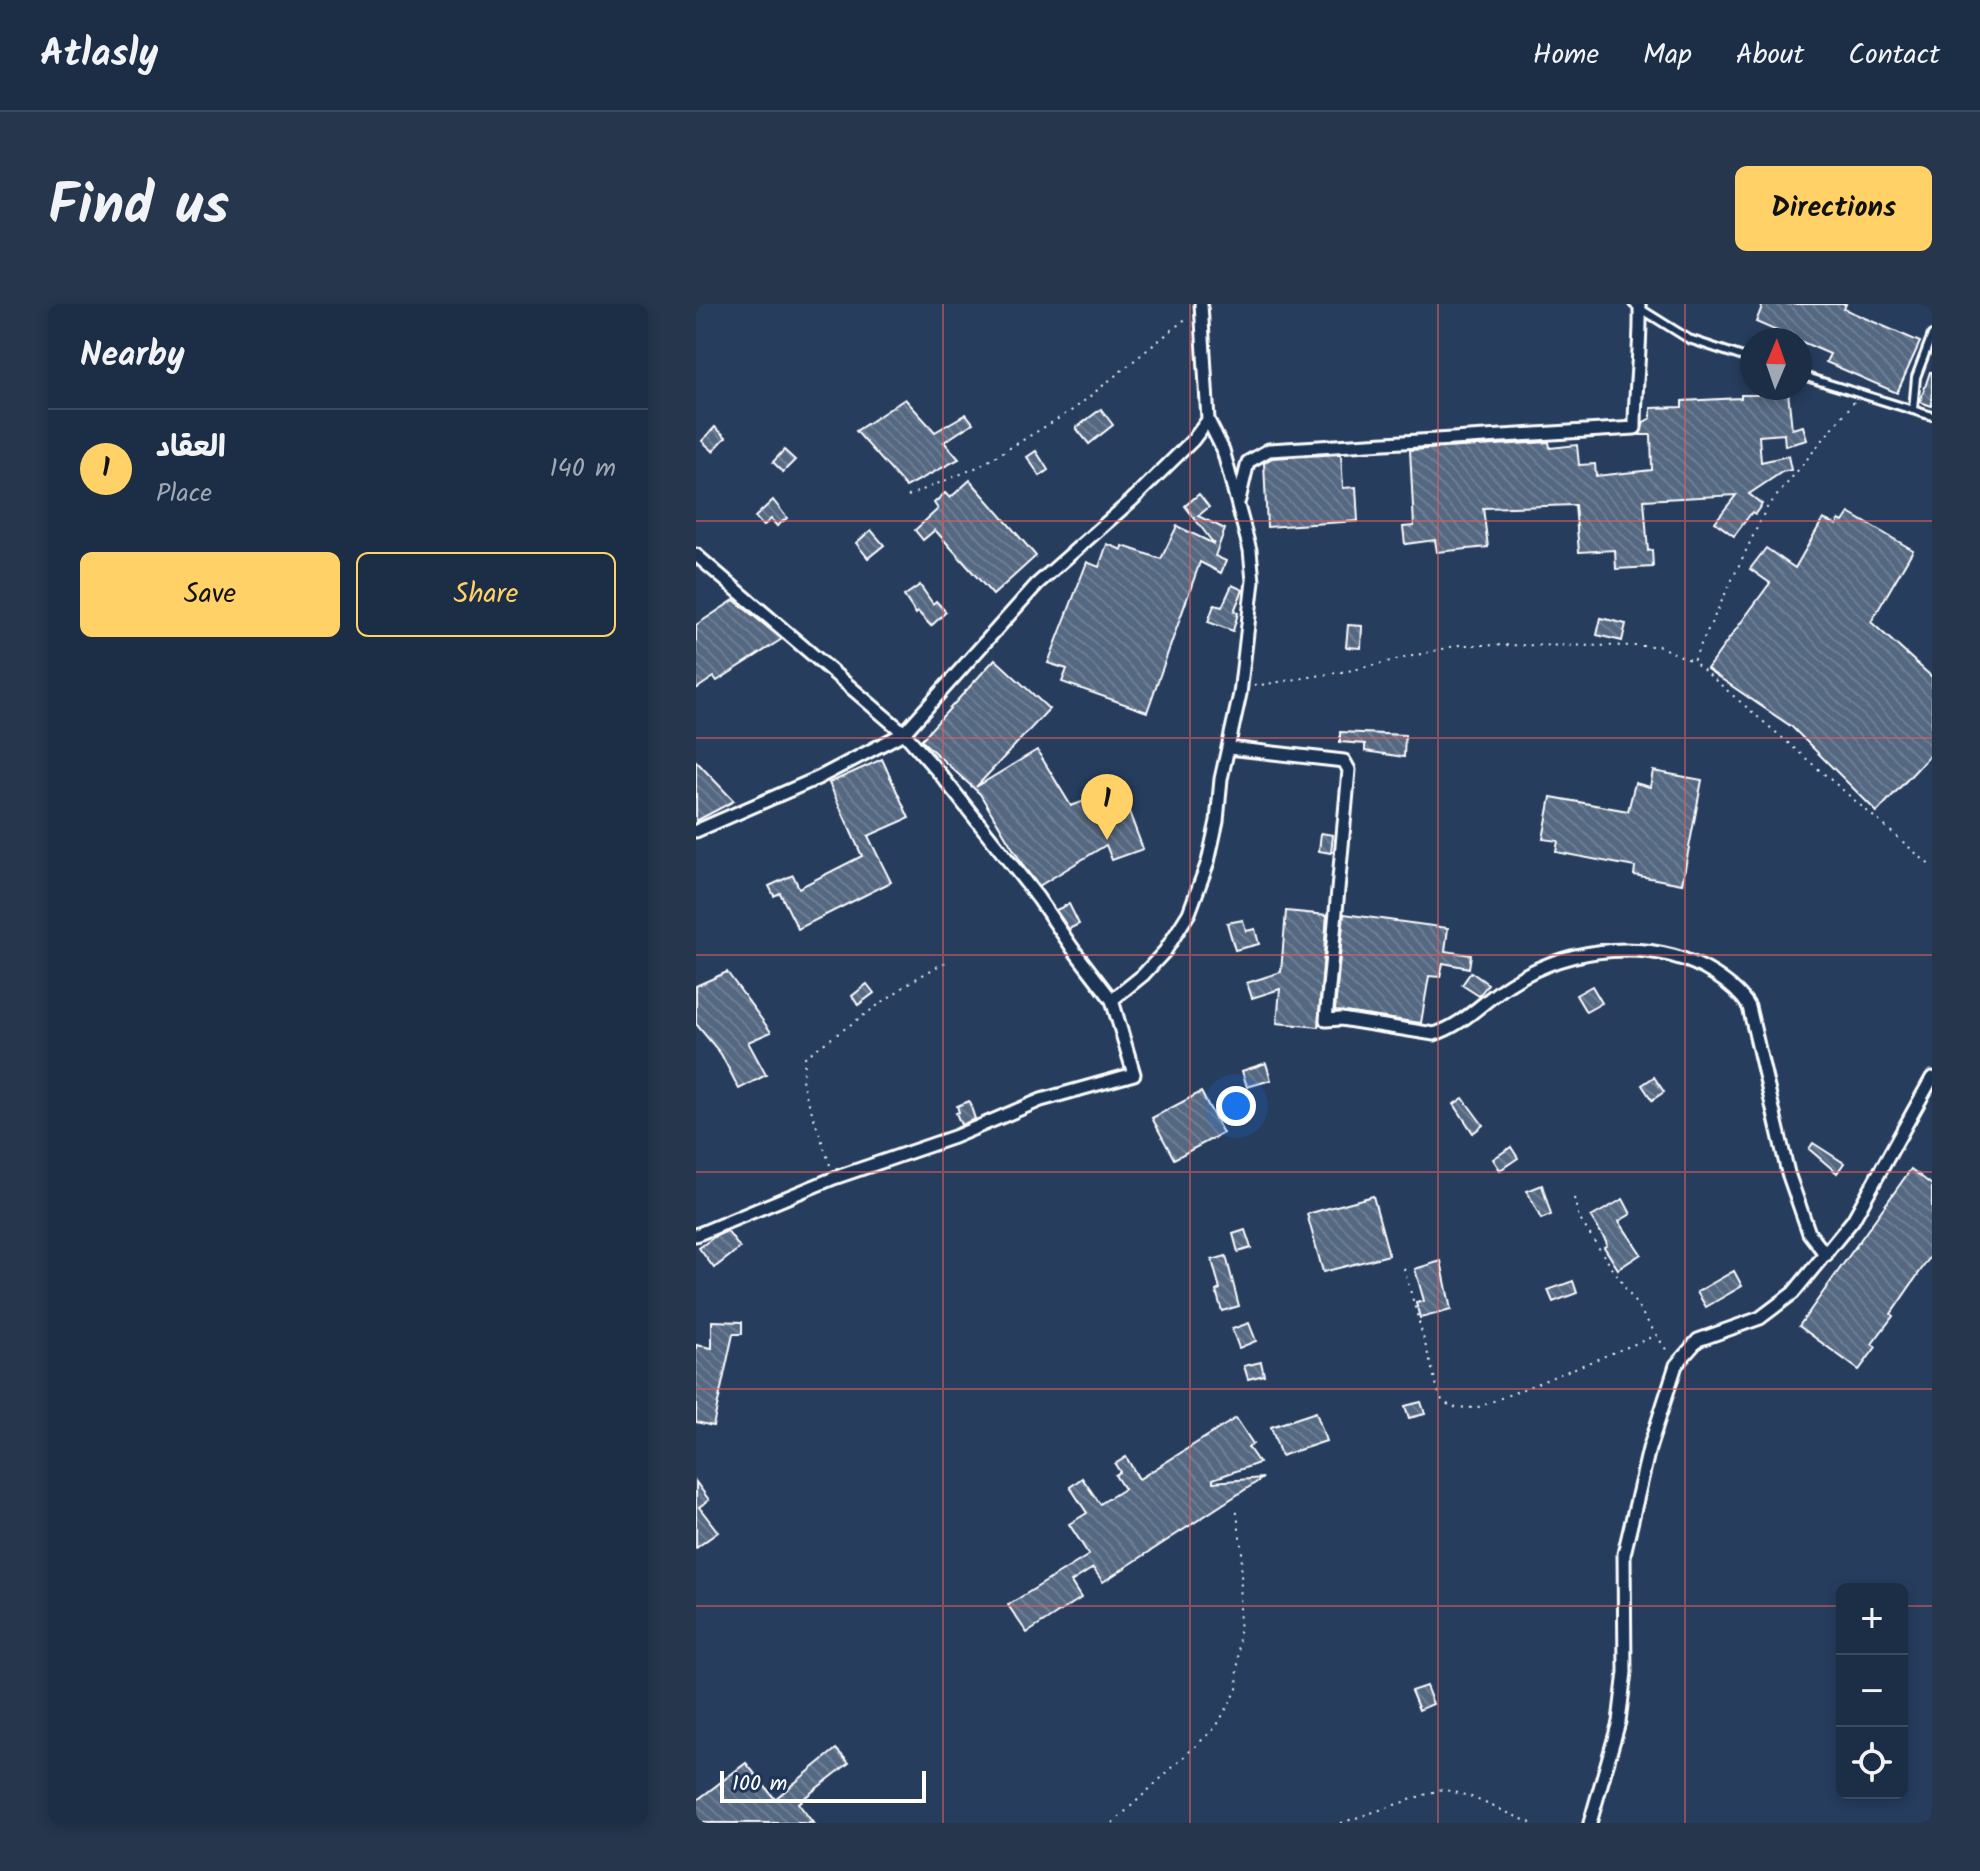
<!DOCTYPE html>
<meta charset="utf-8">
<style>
body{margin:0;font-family:Kalam,"Playpen Sans Arabic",sans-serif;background:#25364d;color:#f1f3f6}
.controls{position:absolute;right:24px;bottom:24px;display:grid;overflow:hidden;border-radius:12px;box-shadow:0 4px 12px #0003}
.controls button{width:72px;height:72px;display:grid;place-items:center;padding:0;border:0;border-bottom:2px solid #3a4a5f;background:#1c2e46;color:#f1f3f6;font:40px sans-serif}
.compass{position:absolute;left:1044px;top:24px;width:72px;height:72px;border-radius:50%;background:#1c2e46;box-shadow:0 4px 12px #0003;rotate:2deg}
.scale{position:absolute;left:24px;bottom:20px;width:206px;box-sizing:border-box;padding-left:8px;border:4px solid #fff;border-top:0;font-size:22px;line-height:28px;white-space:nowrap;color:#fff;-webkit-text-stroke:6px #1d3557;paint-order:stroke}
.you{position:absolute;left:540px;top:802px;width:28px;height:28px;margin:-20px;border:6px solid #fff;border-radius:50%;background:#1a73e8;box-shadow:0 0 0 12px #1a73e833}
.badge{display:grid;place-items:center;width:52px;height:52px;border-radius:50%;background:#ffd166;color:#111;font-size:26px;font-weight:700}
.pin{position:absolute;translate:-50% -66px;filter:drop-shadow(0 2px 4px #0008)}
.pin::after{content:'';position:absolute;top:42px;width:28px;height:24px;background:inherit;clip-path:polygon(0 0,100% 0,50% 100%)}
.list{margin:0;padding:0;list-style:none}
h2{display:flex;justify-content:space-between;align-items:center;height:104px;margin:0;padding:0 32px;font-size:34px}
h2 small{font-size:26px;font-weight:400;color:#a0a8b3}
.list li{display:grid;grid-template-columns:52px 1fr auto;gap:24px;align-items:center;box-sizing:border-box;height:120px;padding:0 32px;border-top:2px solid #3a4a5f}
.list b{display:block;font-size:30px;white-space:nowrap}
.list p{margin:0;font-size:26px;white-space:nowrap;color:#a0a8b3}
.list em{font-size:26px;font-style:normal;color:#a0a8b3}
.actions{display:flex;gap:16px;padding:24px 32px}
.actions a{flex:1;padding:18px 0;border:2px solid #ffd166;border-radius:12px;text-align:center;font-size:28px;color:#ffd166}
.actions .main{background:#ffd166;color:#111}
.icon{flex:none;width:44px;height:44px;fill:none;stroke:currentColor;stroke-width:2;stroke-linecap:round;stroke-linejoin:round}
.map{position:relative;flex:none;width:1236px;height:1519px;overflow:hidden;border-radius:12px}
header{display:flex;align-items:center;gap:48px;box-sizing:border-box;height:112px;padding:0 40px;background:#1c2e46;border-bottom:2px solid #3a4a5f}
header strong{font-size:38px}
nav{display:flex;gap:44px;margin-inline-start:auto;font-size:28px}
.intro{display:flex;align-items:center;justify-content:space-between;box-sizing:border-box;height:192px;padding:0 48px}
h1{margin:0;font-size:56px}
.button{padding:20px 36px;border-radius:12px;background:#ffd166;color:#111;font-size:28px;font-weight:700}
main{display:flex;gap:48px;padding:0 48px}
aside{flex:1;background:#1c2e46;border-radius:12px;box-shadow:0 4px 12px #0003}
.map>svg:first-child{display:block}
</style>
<header>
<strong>Atlasly</strong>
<nav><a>Home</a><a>Map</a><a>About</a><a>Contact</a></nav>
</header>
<div class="intro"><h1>Find us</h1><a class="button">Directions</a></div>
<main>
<aside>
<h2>Nearby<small></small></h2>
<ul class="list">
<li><span class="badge">1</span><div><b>العقاد</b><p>Place</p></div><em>140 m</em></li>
</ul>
<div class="actions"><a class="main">Save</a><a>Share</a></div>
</aside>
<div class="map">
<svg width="1236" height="1519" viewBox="0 0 1236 1519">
<defs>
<pattern id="building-back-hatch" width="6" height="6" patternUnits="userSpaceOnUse" patternTransform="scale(2)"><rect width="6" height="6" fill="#556781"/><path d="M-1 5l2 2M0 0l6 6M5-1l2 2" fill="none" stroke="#6e7e94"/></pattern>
</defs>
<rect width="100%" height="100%" fill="#263d5e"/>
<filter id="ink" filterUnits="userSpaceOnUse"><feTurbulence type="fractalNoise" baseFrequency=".0125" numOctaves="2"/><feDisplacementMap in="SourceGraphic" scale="16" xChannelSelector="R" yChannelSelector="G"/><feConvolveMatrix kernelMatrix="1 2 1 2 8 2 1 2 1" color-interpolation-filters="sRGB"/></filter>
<g filter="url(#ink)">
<g fill="url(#building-back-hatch)" stroke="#fff" stroke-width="2">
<polygon points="1067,0 1150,0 1148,5 1224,38 1201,89 1130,58 1134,50 1060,18"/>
<polygon points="1234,68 1236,68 1236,102 1224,98"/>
<polygon points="1061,87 1075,87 1075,91 1092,88 1096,125 1107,122 1111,136 1089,142 1088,130 1063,132 1065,158 1092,152 1095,166 1086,168 1053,190 1066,200 1059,210 1056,208 1038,232 1019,218 1040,191 948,196 952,247 956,246 957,263 920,265 919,246 883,248 879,201 787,204 792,243 741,248 739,236 709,240 707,223 718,222 714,146 853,138 854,144 881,141 883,161 899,160 900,172 956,166 955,131 944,131 948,118 955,114 955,104 986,103 986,97 1045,94 1045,91 1061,91"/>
<polygon points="209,95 239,128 270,110 277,119 248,138 263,155 210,183 160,127"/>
<polygon points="405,105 417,121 393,140 380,124"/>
<polygon points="19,123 30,133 17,147 6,137"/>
<polygon points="88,146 99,156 87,168 77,158"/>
<polygon points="340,147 352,166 344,172 331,153"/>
<polygon points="645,150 647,184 660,183 662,217 571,223 568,159 576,154"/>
<polygon points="274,176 340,252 297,291 239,226 227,236 219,226 242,205 238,199 249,189 254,194"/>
<polygon points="503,190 513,203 502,212 529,225 519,252 530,257 525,269 504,258 451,408 366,378 371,365 352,359 391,258 403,263 411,240 426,246 427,242 465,255 481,222 518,240 489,202"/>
<polygon points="77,196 91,214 81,222 75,215 67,222 59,213"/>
<polygon points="1153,209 1217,246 1175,318 1236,373 1236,449 1181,508 1096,423 1011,365 1074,279 1054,265 1070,244 1099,264 1127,215 1141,221 1143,216 1147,218"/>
<polygon points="175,226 188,241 172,254 160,239"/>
<polygon points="224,281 237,300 240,297 250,308 235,322 222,308 220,310 208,292"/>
<polygon points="536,281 547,286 538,307 542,309 537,327 512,318 518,301 526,303"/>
<polygon points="38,296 86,335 21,377 18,373 0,385 0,321"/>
<polygon points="905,314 930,320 926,337 901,331"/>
<polygon points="652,321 666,322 665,344 650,343"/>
<polygon points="299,355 353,405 280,483 341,446 375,502 424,484 447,545 416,556 410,541 343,582 328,563 284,490 225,436"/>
<polygon points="644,428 709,431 708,453 669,447 669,440 644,438"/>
<polygon points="186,455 213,514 172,532 195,578 102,625 84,589 78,592 73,582 97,571 103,584 166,552 133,479"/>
<polygon points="0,457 38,497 0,517"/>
<polygon points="957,467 1006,476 986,580 938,571 939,563 860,548 862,537 847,535 855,493 932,507 939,479 954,483"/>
<polygon points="625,529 637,531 635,549 623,547"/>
<polygon points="373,600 383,620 373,625 360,606"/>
<polygon points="590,607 631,611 622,723 581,719 584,685 556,694 551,679 585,668"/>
<polygon points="648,610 752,624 749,647 775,651 773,664 747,659 744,673 733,672 725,719 639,707"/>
<polygon points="547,616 550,627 559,625 563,640 539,646 531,619"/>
<polygon points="31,668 75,728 52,738 70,771 43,785 25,750 0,720 0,682"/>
<polygon points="775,668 792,680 783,692 766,681"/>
<polygon points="171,680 178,689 162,701 156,692"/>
<polygon points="896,682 906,699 890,708 880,691"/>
<polygon points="570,759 575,776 551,783 546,767"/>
<polygon points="958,773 968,788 956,796 946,781"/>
<polygon points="505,788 527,829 478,855 456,814"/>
<polygon points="767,794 787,821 777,829 758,800"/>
<polygon points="273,797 279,815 265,821 260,809 263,808 261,802"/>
<polygon points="1117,839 1148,859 1141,869 1113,845"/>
<polygon points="815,843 822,854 804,866 797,855"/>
<polygon points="1215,865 1236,881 1236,950 1195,1010 1197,1012 1176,1040 1180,1043 1163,1066 1103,1022"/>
<polygon points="846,881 855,911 845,915 831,887"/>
<polygon points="677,892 693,951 627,968 611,910"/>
<polygon points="927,895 935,910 923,917 945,950 922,965 908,943 911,941 910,937 895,913"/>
<polygon points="549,926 555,944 542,948 537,930"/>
<polygon points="31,927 44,944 18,964 3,944 18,933"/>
<polygon points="530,952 543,1002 526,1007 520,987 524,985 516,956"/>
<polygon points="745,957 755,1006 724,1014 720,999 728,997 719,965"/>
<polygon points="1038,967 1046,982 1010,1003 1001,988"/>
<polygon points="877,977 881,989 857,998 852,986"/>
<polygon points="16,1017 46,1018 46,1030 37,1030 17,1122 0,1118 0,1041 16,1044"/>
<polygon points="553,1019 560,1037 543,1044 536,1025"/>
<polygon points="565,1058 568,1071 552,1075 548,1062"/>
<polygon points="725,1098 729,1110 713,1114 709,1102"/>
<polygon points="620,1108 630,1137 585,1152 575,1123"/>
<polygon points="540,1114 557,1140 552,1143 563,1159 517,1175 517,1178 567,1174 407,1278 397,1264 375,1278 385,1294 331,1329 312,1301 393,1251 373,1220 391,1209 374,1183 386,1174 404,1200 428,1185 419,1171 424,1168 419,1160 430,1153 443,1175"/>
<polygon points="0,1178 13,1196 3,1203 22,1228 0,1244"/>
<polygon points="730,1382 737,1400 723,1406 715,1387"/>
<polygon points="140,1445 153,1459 102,1499 117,1519 0,1519 0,1497 50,1459 79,1495"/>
</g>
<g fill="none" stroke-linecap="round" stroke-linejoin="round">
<defs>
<g id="service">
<polyline points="937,0 993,35 1056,56"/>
<polyline points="1104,71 1236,112"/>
<polyline points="1217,106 1220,73 1236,31"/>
</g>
<g id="minor">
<path d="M 543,196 L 552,158 L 573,146 L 939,124 C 939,83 945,45 944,4"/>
<polyline points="0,251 208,429 245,471 342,594 377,645 416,696 438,770 345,796 258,833 138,874 0,931"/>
<path d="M 533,444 L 648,457 L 653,466 L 630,716 L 645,715 L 738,730 C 768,721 788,696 814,680 C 873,642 958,632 1018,670 C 1032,679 1045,689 1053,703 L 1092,869 L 1113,929 L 1130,951"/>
<polyline points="0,527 122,474 208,429 341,280 435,197 497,136 512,116 505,0"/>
<polyline points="416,696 447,671 469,647 493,609 512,558 521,517 525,475 544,390 557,277 554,246 527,146 512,116"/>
<polyline points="894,1519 923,1418 929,1368 928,1250 953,1145 980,1061 1002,1036 1064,1014 1097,989 1157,916 1236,774"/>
</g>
</defs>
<use href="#service" stroke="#fff" stroke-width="12"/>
<use href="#minor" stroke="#fff" stroke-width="17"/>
<g stroke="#fff" stroke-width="2" stroke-dasharray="2 6" stroke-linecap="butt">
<polyline points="1158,98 1070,205 997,357 1236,563"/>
<polyline points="212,192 284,162 378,105 492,13"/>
<polyline points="558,382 657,366 763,341 962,342 996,357"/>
<polyline points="134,861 106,779 109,753 216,677 253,656"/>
<polyline points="878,894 883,914 973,1050"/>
<polyline points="708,964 744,1094 755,1103 780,1104 961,1031"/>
<polyline points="417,1519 520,1423 541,1386 546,1248 540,1202"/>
<polyline points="645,1519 746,1485 773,1492 835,1519"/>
</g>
<use href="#service" stroke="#1d3557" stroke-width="6"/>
<use href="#minor" stroke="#1d3557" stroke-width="11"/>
</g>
</g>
<path fill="none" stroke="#e05e5e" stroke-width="2" stroke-opacity="0.55" d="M 247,0 L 247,1519M 494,0 L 494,1519M 742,0 L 742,1519M 989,0 L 989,1519M 0,217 L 1236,217M 0,434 L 1236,434M 0,651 L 1236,651M 0,868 L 1236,868M 0,1085 L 1236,1085M 0,1302 L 1146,1302M 1206,1302 L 1236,1302"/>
</svg>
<div class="controls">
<button>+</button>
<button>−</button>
<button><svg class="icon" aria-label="locate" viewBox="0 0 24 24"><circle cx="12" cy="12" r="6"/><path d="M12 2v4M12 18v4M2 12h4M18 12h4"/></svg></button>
</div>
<svg class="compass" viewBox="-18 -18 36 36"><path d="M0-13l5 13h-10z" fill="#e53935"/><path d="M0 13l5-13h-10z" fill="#a0a8b3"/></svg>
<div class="scale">100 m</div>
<div class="you"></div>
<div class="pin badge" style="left:411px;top:536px">1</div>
</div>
</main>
